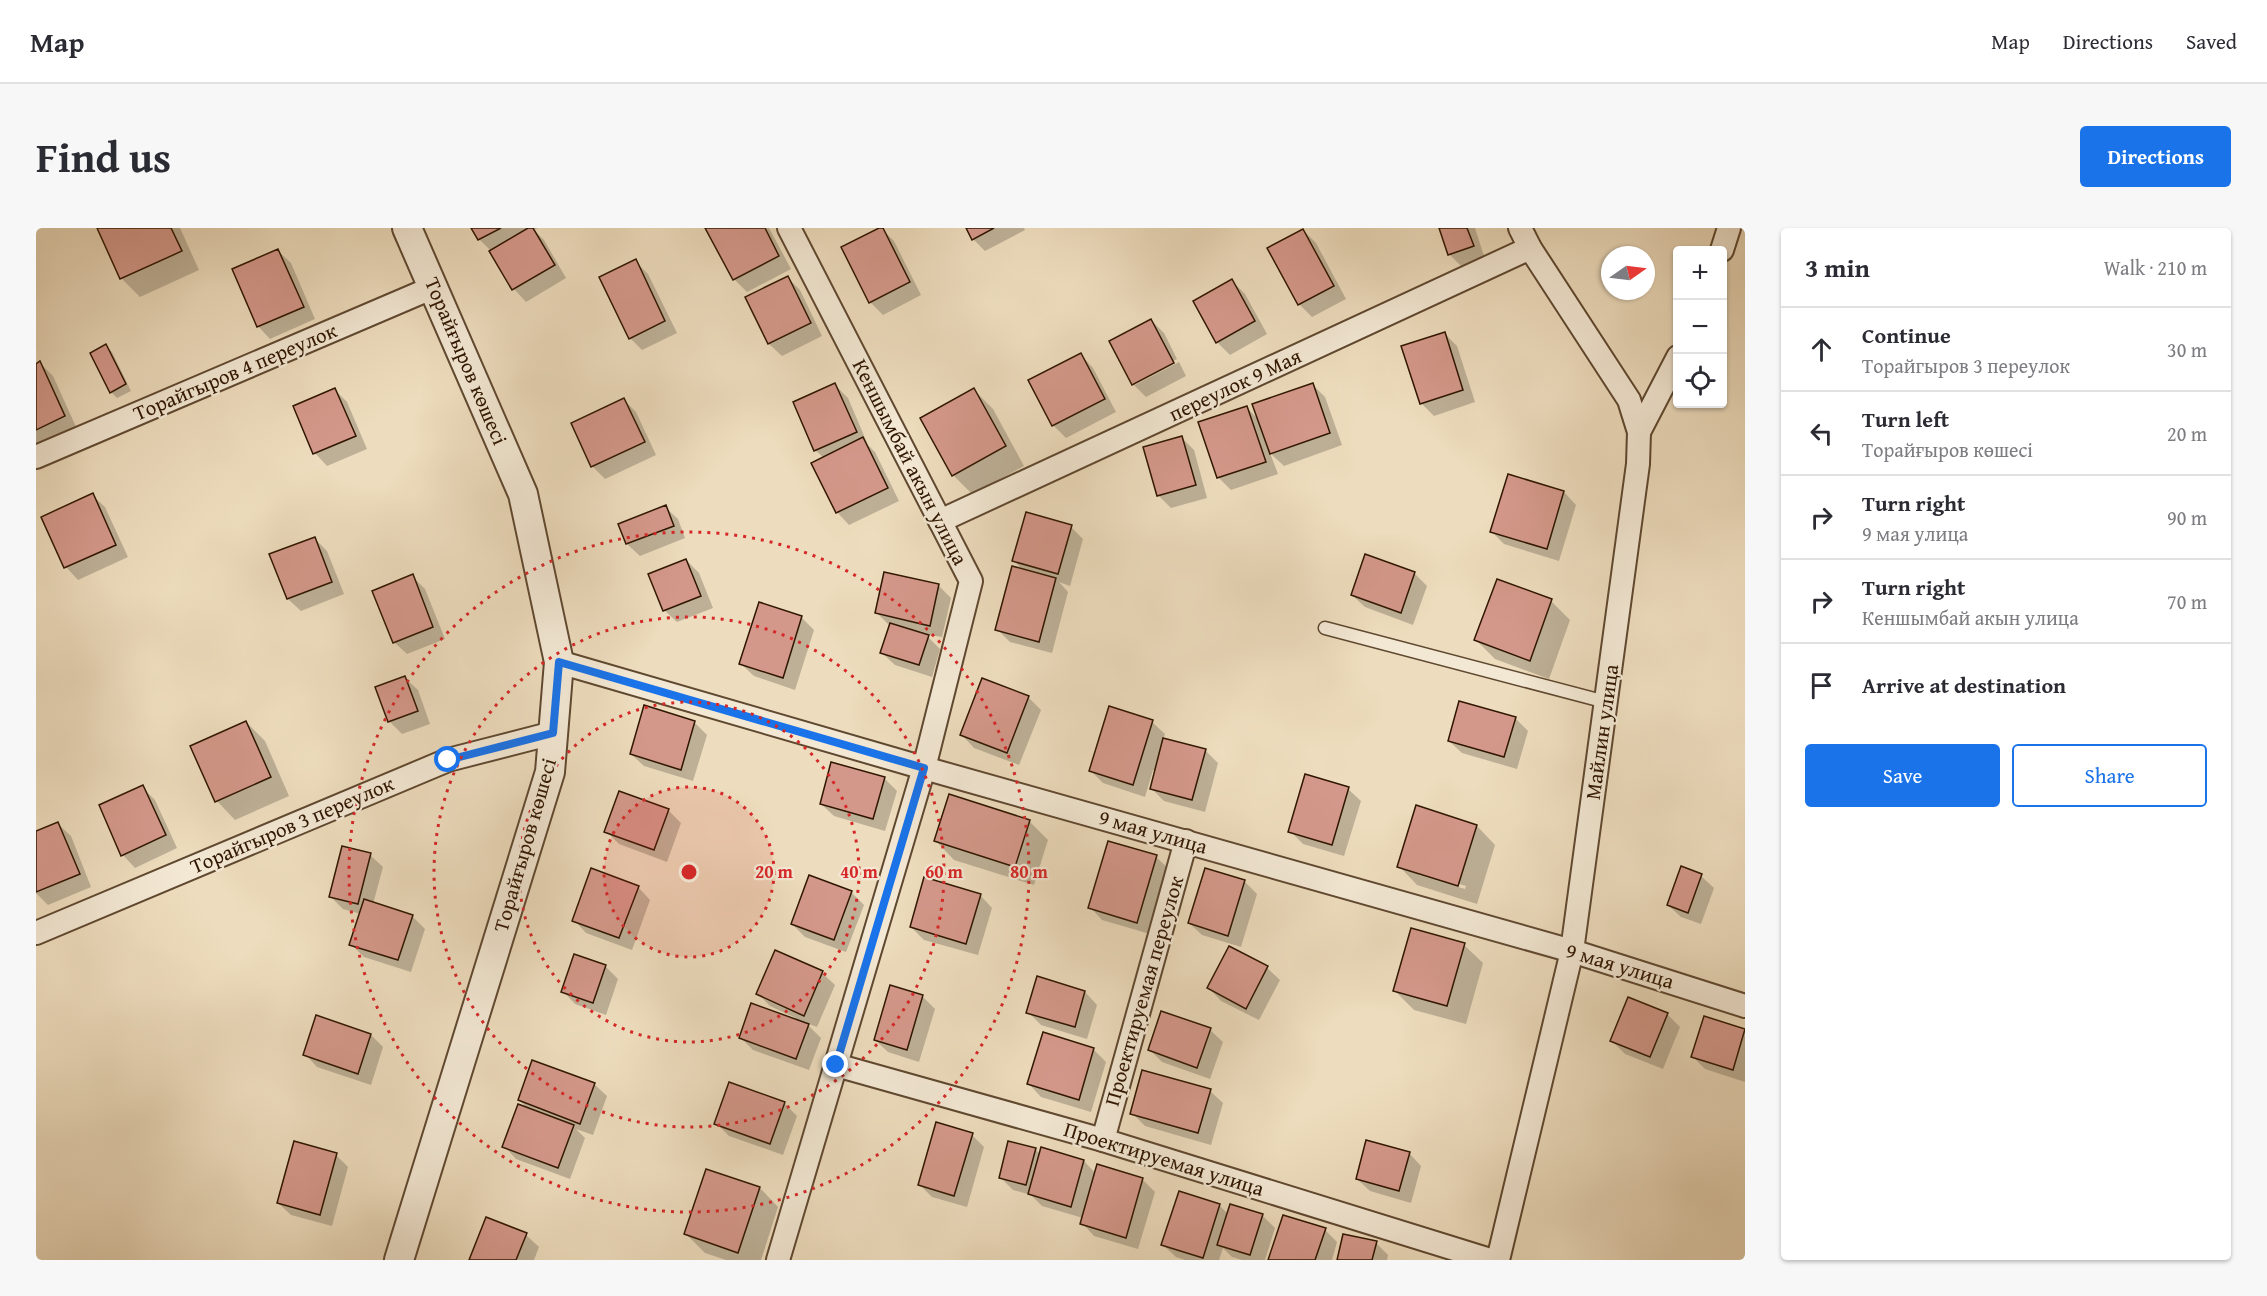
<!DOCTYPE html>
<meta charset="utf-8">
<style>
body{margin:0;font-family:"Gentium Book Plus",serif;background:#f7f7f7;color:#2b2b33}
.controls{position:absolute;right:18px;top:18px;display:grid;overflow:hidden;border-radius:6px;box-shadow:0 2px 4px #0004}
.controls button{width:54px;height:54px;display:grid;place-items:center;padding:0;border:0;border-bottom:2px solid #e1e1e2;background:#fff;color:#2b2b33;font:30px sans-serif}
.compass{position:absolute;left:1565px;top:18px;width:54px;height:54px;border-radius:50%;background:#fff;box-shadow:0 2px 4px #0004;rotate:76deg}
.stop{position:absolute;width:18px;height:18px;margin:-14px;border:4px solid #1a73e8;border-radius:50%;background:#fff}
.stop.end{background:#1a73e8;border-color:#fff;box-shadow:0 2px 6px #0008}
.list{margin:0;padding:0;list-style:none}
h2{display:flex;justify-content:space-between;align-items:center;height:78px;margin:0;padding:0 24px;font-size:26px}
h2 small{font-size:20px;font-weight:400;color:#7c7c81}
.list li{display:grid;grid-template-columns:39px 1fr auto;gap:18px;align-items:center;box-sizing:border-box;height:84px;padding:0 24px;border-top:2px solid #e1e1e2}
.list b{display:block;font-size:22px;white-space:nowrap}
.list p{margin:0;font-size:20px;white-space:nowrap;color:#7c7c81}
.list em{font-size:20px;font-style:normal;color:#7c7c81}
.actions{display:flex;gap:12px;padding:18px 24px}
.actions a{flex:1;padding:14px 0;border:2px solid #1a73e8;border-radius:6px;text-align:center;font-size:21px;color:#1a73e8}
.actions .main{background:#1a73e8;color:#fff}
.icon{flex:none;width:33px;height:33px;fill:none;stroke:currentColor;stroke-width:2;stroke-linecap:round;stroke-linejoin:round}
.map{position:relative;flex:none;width:1709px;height:1032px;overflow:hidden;border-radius:6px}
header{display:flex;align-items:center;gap:36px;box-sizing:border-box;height:84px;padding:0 30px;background:#fff;border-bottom:2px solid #e1e1e2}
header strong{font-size:28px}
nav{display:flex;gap:33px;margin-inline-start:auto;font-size:21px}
.intro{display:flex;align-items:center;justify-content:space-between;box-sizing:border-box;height:144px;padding:0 36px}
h1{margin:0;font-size:42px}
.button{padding:15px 27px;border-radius:6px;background:#1a73e8;color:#fff;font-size:21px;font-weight:700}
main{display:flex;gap:36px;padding:0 36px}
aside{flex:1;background:#fff;border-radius:6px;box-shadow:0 2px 4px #0004}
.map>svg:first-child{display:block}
</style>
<header>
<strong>Map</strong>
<nav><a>Map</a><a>Directions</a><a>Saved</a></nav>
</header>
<div class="intro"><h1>Find us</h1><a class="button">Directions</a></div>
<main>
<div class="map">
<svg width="1709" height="1032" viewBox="0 0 1709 1032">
<rect width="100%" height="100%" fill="#eddcbd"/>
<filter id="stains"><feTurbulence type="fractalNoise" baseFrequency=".00333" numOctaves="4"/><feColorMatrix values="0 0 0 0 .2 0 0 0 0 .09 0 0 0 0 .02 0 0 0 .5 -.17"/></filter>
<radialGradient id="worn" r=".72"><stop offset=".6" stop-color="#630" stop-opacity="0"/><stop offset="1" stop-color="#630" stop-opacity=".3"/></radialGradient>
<g fill="#0003" fill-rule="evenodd">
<polygon points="62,0 144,0 163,42 104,69 85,50"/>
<polygon points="437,0 502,0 498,2 508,12 530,50 490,74 478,61 456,24 443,11"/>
<polygon points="671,0 733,0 755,41 711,64 698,51"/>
<polygon points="845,0 858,13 885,67 847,87 834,74"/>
<polygon points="931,0 988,0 989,2 949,23 937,11"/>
<polygon points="1405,0 1439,0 1449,31 1426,39 1413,26"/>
<polygon points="1267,2 1280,15 1310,71 1276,89 1263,76"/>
<polygon points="242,23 255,35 279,91 234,111 222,98"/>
<polygon points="599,33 612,46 641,105 606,122 594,110"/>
<polygon points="752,50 764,62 786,108 746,128 733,116"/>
<polygon points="1196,53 1209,66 1231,106 1194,127 1181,114"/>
<polygon points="1115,92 1128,105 1141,131 1099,153 1099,157 1143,134 1150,148 1110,169 1097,156"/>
<polygon points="1408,105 1421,118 1439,174 1398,188 1385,175"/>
<polygon points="70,118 76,124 95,163 81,170 75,164"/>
<polygon points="1045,127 1057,140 1080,184 1030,210 1017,197"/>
<polygon points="4,135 17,148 41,201 0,220 0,137"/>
<polygon points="1276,156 1289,169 1306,217 1248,238 1234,225 1242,246 1195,262 1182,249 1211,180 1223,192"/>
<polygon points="799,157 812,170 832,217 839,224 863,273 813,297 801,284 788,230 779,222"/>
<polygon points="299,162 311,174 331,221 291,238 279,225"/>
<polygon points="938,162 957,181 988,238 936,266 917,247 886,190"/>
<polygon points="588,172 600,184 620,227 569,251 556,238"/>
<polygon points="1146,210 1158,222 1171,270 1135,280 1122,267"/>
<polygon points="1528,264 1540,277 1523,333 1468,316 1456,304"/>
<polygon points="56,267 69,279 92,329 42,352 30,339 7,289"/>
<polygon points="629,279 642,291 649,310 604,328 591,316 584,297"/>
<polygon points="1035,299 1047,311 1034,358 1023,354 1032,364 1016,425 974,414 961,401 988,343 977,332"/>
<polygon points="278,310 291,323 308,366 265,383 252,371 235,327"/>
<polygon points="1330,328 1379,346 1391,358 1377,397 1329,379 1316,367"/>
<polygon points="650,332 663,345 677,380 641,394 628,382"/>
<polygon points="376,348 389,361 409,411 371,426 358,414"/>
<polygon points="903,358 915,370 906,409 889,406 904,421 896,449 859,437 846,425 854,398 841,385"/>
<polygon points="1515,373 1534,392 1513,451 1459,431 1440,412"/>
<polygon points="765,389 778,402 759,462 718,448 705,436"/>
<polygon points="369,450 382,462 394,496 366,506 353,493"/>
<polygon points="992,469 1005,482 983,537 938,520 926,507"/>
<polygon points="1479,490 1492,503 1481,541 1426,525 1413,513"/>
<polygon points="210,494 229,513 253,568 199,592 181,573"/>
<polygon points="658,494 671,507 657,553 608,538 595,526"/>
<polygon points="1116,494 1129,506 1127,512 1169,522 1182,535 1169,584 1128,573 1116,561 1120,543 1117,542 1109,569 1067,555 1055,543"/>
<polygon points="848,550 861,563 849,603 798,588 785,576"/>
<polygon points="106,559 119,572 141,620 99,640 87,627"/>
<polygon points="1312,561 1325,573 1308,628 1267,616 1254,603"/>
<polygon points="632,582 645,595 631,634 583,616 570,603"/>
<polygon points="993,593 1012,612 998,657 918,632 900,613"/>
<polygon points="22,596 35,608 55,659 12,677 0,665 0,605"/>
<path d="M 1441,598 L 1459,617 L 1441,676 L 1381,657 L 1363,638 ZM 1383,644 L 1430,658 L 1429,661 L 1383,647 Z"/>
<polygon points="334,627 347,639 337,676 376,688 389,701 375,744 328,729 315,716 325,686 307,681 294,668"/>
<polygon points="1120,629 1133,641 1114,706 1066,692 1054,679"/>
<polygon points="1665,648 1678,660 1665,696 1645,689 1632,677"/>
<polygon points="1208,653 1221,666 1205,719 1166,707 1153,695"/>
<polygon points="602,659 614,672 596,722 550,705 538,692"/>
<polygon points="815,664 828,677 810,724 769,709 756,696"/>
<polygon points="944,667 956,680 942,727 888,712 875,699"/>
<polygon points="1428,717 1447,735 1430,796 1378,782 1359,763"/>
<polygon points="740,724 786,745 799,757 781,799 770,795 785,810 773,842 717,822 704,809 759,792 760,790 734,778 722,766"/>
<polygon points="539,728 570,739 582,751 570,787 539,776 527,763"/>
<polygon points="1231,740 1244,752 1223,792 1185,773 1173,760"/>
<polygon points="1049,764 1061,777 1051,811 1005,797 992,784"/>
<polygon points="886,768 899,781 883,834 852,824 839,812"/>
<polygon points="1631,786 1644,799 1627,841 1589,826 1576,813"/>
<polygon points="1669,790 1709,802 1709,854 1669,841 1657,829"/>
<polygon points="1174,802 1187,814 1174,851 1126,834 1114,822"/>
<polygon points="335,807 347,819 335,857 281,839 269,826"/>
<polygon points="1057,821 1070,834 1055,884 1005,869 993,856"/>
<polygon points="558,856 571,868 557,907 540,901 549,910 534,951 480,931 468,918 492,881 483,872"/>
<polygon points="1174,863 1187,875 1175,917 1109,898 1096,885"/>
<polygon points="748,875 761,888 747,927 693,908 680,895"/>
<polygon points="936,907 948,919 931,979 896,969 884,957"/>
<polygon points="999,921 1005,927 1048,933 1060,946 1106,951 1119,964 1102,1021 1058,1008 1046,995 1047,990 1006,978 995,967 977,962 965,950"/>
<polygon points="1373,925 1385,938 1375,975 1334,963 1321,951"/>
<polygon points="300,927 312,939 296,998 255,987 242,975"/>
<polygon points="724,960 742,979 725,1032 690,1032 669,1025 650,1006"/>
<polygon points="1183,977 1192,986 1226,987 1239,1000 1229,1032 1206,1032 1196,1029 1187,1020 1183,1032 1149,1032 1140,1029 1127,1017"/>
<polygon points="1289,1002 1301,1014 1296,1032 1234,1032"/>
<polygon points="490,1007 503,1019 498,1032 434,1032"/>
<polygon points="1340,1015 1352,1027 1351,1032 1302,1032"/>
</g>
<g fill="#d4988a" stroke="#301601" stroke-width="1.5">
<polygon points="61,0 135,0 146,23 84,51"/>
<polygon points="435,0 465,0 442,12"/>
<polygon points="492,0 497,0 519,37 476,62 453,23"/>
<polygon points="669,0 729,0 743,28 697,52"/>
<polygon points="843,0 847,0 874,54 833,75 805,19"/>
<polygon points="930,0 958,0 936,12"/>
<polygon points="1403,0 1431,0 1438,18 1412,27"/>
<polygon points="1267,1 1298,58 1262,77 1231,20"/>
<polygon points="242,21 268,79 221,99 196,41"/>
<polygon points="600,31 629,93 593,111 563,49"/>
<polygon points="752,48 775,95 732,116 709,69"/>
<polygon points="1196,51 1219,93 1180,115 1157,73"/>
<polygon points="1115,91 1138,135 1096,157 1073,113"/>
<polygon points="1409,104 1427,162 1384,176 1365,118"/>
<polygon points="70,116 90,156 74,165 54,125"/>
<polygon points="1045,125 1069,171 1016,198 992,152"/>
<polygon points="4,133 29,188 0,202 0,136"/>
<polygon points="799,155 821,204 778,223 757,174"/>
<polygon points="1277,155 1294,205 1234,226 1216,176"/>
<polygon points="299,160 320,208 277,226 257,178"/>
<polygon points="938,160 970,218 916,248 884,190"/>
<polygon points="588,170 609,214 555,239 535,195"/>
<polygon points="1211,178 1230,234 1181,250 1162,194"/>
<polygon points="1146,208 1160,257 1121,268 1107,219"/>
<polygon points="827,209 852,260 800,285 775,235"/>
<polygon points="1472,246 1528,263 1511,321 1454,304"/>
<polygon points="57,265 80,317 28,340 5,289"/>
<polygon points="630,277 638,298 590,316 582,296"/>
<polygon points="990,284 1036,297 1022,346 976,333"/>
<polygon points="279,309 296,354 251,371 233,326"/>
<polygon points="1329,326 1379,344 1365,385 1315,367"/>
<polygon points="650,331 665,368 627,383 612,346"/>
<polygon points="976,338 1020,350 1003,414 959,402"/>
<polygon points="848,344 903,356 894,398 839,385"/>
<polygon points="377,346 397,399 357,415 336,363"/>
<polygon points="1461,351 1516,371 1494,433 1438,412"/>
<polygon points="723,374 766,388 747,450 703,436"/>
<polygon points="854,395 893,407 883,437 844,425"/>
<polygon points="369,448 382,483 352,494 339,459"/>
<polygon points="946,450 993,468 971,525 924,507"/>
<polygon points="1423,473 1480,489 1468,529 1412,513"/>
<polygon points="608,477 659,493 645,542 594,526"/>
<polygon points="1073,478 1117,492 1097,557 1053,543"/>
<polygon points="210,493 235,549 179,574 154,518"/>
<polygon points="1127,510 1170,521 1156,572 1114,561"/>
<polygon points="795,534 849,549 837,591 784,576"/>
<polygon points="1269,546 1313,559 1296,617 1252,604"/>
<polygon points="107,557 130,607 85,628 63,577"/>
<polygon points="583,563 633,581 618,622 568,604"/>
<polygon points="913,566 994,592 979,639 898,613"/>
<polygon points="1380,577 1441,597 1422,658 1361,639"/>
<polygon points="22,594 44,646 0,664 0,603"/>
<polygon points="1072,613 1121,627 1101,695 1052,680"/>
<polygon points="306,618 335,625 322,676 293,669"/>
<polygon points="1645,638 1666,646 1652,685 1631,677"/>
<polygon points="555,640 603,658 583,710 536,693"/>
<polygon points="1169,640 1209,652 1192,708 1152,695"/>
<polygon points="773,647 816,663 798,712 755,696"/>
<polygon points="888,649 945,666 930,716 874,699"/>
<polygon points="328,671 377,687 362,732 313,717"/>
<polygon points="1375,700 1429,715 1411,778 1357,763"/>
<polygon points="1193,718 1232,738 1210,781 1171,760"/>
<polygon points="739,722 787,743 768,788 720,766"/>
<polygon points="538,726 570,737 557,775 525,764"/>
<polygon points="1001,748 1049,763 1039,799 990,785"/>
<polygon points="854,757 887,767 871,822 838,812"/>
<polygon points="1592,769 1632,785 1614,829 1574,813"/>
<polygon points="715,775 773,796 760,831 703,810"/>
<polygon points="1125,783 1175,800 1161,840 1112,822"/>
<polygon points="280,787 335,806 322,846 267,827"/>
<polygon points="1668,788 1709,801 1697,842 1655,829"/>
<polygon points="1007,804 1058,820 1043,872 991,856"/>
<polygon points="496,832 559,855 544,896 482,872"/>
<polygon points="1106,842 1175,861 1162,905 1094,886"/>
<polygon points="693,854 749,874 734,916 678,896"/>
<polygon points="482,876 538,897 522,940 466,919"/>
<polygon points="900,894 937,905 918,968 882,957"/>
<polygon points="1330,912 1374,924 1363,963 1320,951"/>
<polygon points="258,913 301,925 284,987 241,975"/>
<polygon points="972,913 1000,920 990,957 963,950"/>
<polygon points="1005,919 1048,932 1035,979 992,966"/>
<polygon points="1061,936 1107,950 1090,1010 1044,996"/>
<polygon points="670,941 724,959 702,1025 648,1006"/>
<polygon points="1143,963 1184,976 1167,1030 1125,1017"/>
<polygon points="1194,976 1227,986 1214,1027 1181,1017"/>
<polygon points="1247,987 1290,1000 1279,1032 1232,1032"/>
<polygon points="450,989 491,1005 480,1032 433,1032"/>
<polygon points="1307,1006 1341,1013 1336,1032 1301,1032"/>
</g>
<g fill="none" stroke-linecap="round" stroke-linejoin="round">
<defs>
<polyline id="service" points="1289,400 1570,474"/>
<g id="minor">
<polyline points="1686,22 1693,0"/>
<polyline points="1603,204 1642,129"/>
<polyline points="0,229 398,59"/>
<polyline points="904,293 1494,20"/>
<polyline points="523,434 888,540 1536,723 1709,778"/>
<polyline points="0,705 412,532 517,505"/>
<polyline points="800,837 1067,912 1454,1032"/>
<polyline points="1067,912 1150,613"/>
<polyline points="742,1032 888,540 935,353 753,0"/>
<polyline points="1462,1032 1536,723 1602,236 1603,204 1593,172 1494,20 1484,0"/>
</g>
<polyline id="tertiary" points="363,1032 514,544 523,434 487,266 371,0"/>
</defs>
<use href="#service" stroke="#5f4830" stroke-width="15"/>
<use href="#minor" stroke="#5f4830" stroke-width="26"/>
<use href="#tertiary" stroke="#5f4830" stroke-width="32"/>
<use href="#service" stroke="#f3e8d4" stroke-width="12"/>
<use href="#minor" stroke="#f3e8d4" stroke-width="22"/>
<use href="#tertiary" stroke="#f3e8d4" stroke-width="28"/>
</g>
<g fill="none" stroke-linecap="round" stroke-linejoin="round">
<polyline stroke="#1a73e8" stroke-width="8" points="412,532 517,505 523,434 888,540 800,837"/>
</g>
<circle cx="653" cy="644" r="85" fill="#d62828" fill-opacity=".12"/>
<g fill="none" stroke="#d62828" stroke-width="3" stroke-dasharray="3 6">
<circle cx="653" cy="644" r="85"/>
<circle cx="653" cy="644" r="170"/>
<circle cx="653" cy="644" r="255"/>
<circle cx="653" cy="644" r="340"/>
</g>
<g text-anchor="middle" stroke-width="4.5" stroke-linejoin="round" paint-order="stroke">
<g font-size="21" fill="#301601" stroke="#f3e8d4">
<text transform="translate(430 133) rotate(67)" y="7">Торайғыров көшесі</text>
<text transform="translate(199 144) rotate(-23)" y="7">Торайгыров 4 переулок</text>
<text transform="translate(1199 157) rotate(-25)" y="7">переулок 9 Мая</text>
<text transform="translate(874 234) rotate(63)" y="7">Кеншымбай акын улица</text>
<text transform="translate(1566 504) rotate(-82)" y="7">Майлин улица</text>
<text transform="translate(256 597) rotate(-23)" y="7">Торайгыров 3 переулок</text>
<text transform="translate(1117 604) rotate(16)" y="7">9 мая улица</text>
<text transform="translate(489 617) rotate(-74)" y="7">Торайғыров көшесі</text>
<text transform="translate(1584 738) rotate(17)" y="7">9 мая улица</text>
<text transform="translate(1108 763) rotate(-74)" y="7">Проектируемая переулок</text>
<text transform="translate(1128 931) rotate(17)" y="7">Проектируемая улица</text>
</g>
</g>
<circle cx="653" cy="644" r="9" fill="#d62828" stroke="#f3e8d4" stroke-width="3"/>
<g font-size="18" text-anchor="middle" font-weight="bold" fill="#d62828" stroke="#f3e8d4" stroke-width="4.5" stroke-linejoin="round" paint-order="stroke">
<text x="738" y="650">20 m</text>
<text x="823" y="650">40 m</text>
<text x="908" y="650">60 m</text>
<text x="993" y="650">80 m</text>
</g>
<rect width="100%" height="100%" filter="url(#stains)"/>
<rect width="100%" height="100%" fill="url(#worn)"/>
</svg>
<div class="controls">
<button>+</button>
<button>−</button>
<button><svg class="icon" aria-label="locate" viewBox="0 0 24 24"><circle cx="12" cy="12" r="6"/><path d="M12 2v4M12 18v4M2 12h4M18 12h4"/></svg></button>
</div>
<svg class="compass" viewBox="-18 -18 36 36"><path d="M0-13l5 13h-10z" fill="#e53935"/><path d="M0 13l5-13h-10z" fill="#7c7c81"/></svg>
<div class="stop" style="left:412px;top:532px"></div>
<div class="stop end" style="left:800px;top:837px"></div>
</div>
<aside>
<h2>3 min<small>Walk · 210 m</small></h2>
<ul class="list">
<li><svg class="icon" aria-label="ahead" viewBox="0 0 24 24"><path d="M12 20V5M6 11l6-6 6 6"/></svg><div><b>Continue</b><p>Торайгыров 3 переулок</p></div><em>30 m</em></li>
<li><svg class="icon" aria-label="left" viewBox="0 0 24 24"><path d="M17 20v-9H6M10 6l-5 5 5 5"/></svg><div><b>Turn left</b><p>Торайғыров көшесі</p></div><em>20 m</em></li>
<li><svg class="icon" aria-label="right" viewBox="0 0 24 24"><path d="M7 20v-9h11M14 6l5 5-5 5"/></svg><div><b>Turn right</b><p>9 мая улица</p></div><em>90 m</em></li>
<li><svg class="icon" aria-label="right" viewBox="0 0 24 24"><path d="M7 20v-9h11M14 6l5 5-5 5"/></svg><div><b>Turn right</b><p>Кеншымбай акын улица</p></div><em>70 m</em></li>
<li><svg class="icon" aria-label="arrive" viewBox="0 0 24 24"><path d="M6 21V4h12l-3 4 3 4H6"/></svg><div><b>Arrive at destination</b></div></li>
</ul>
<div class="actions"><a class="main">Save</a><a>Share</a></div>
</aside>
</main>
